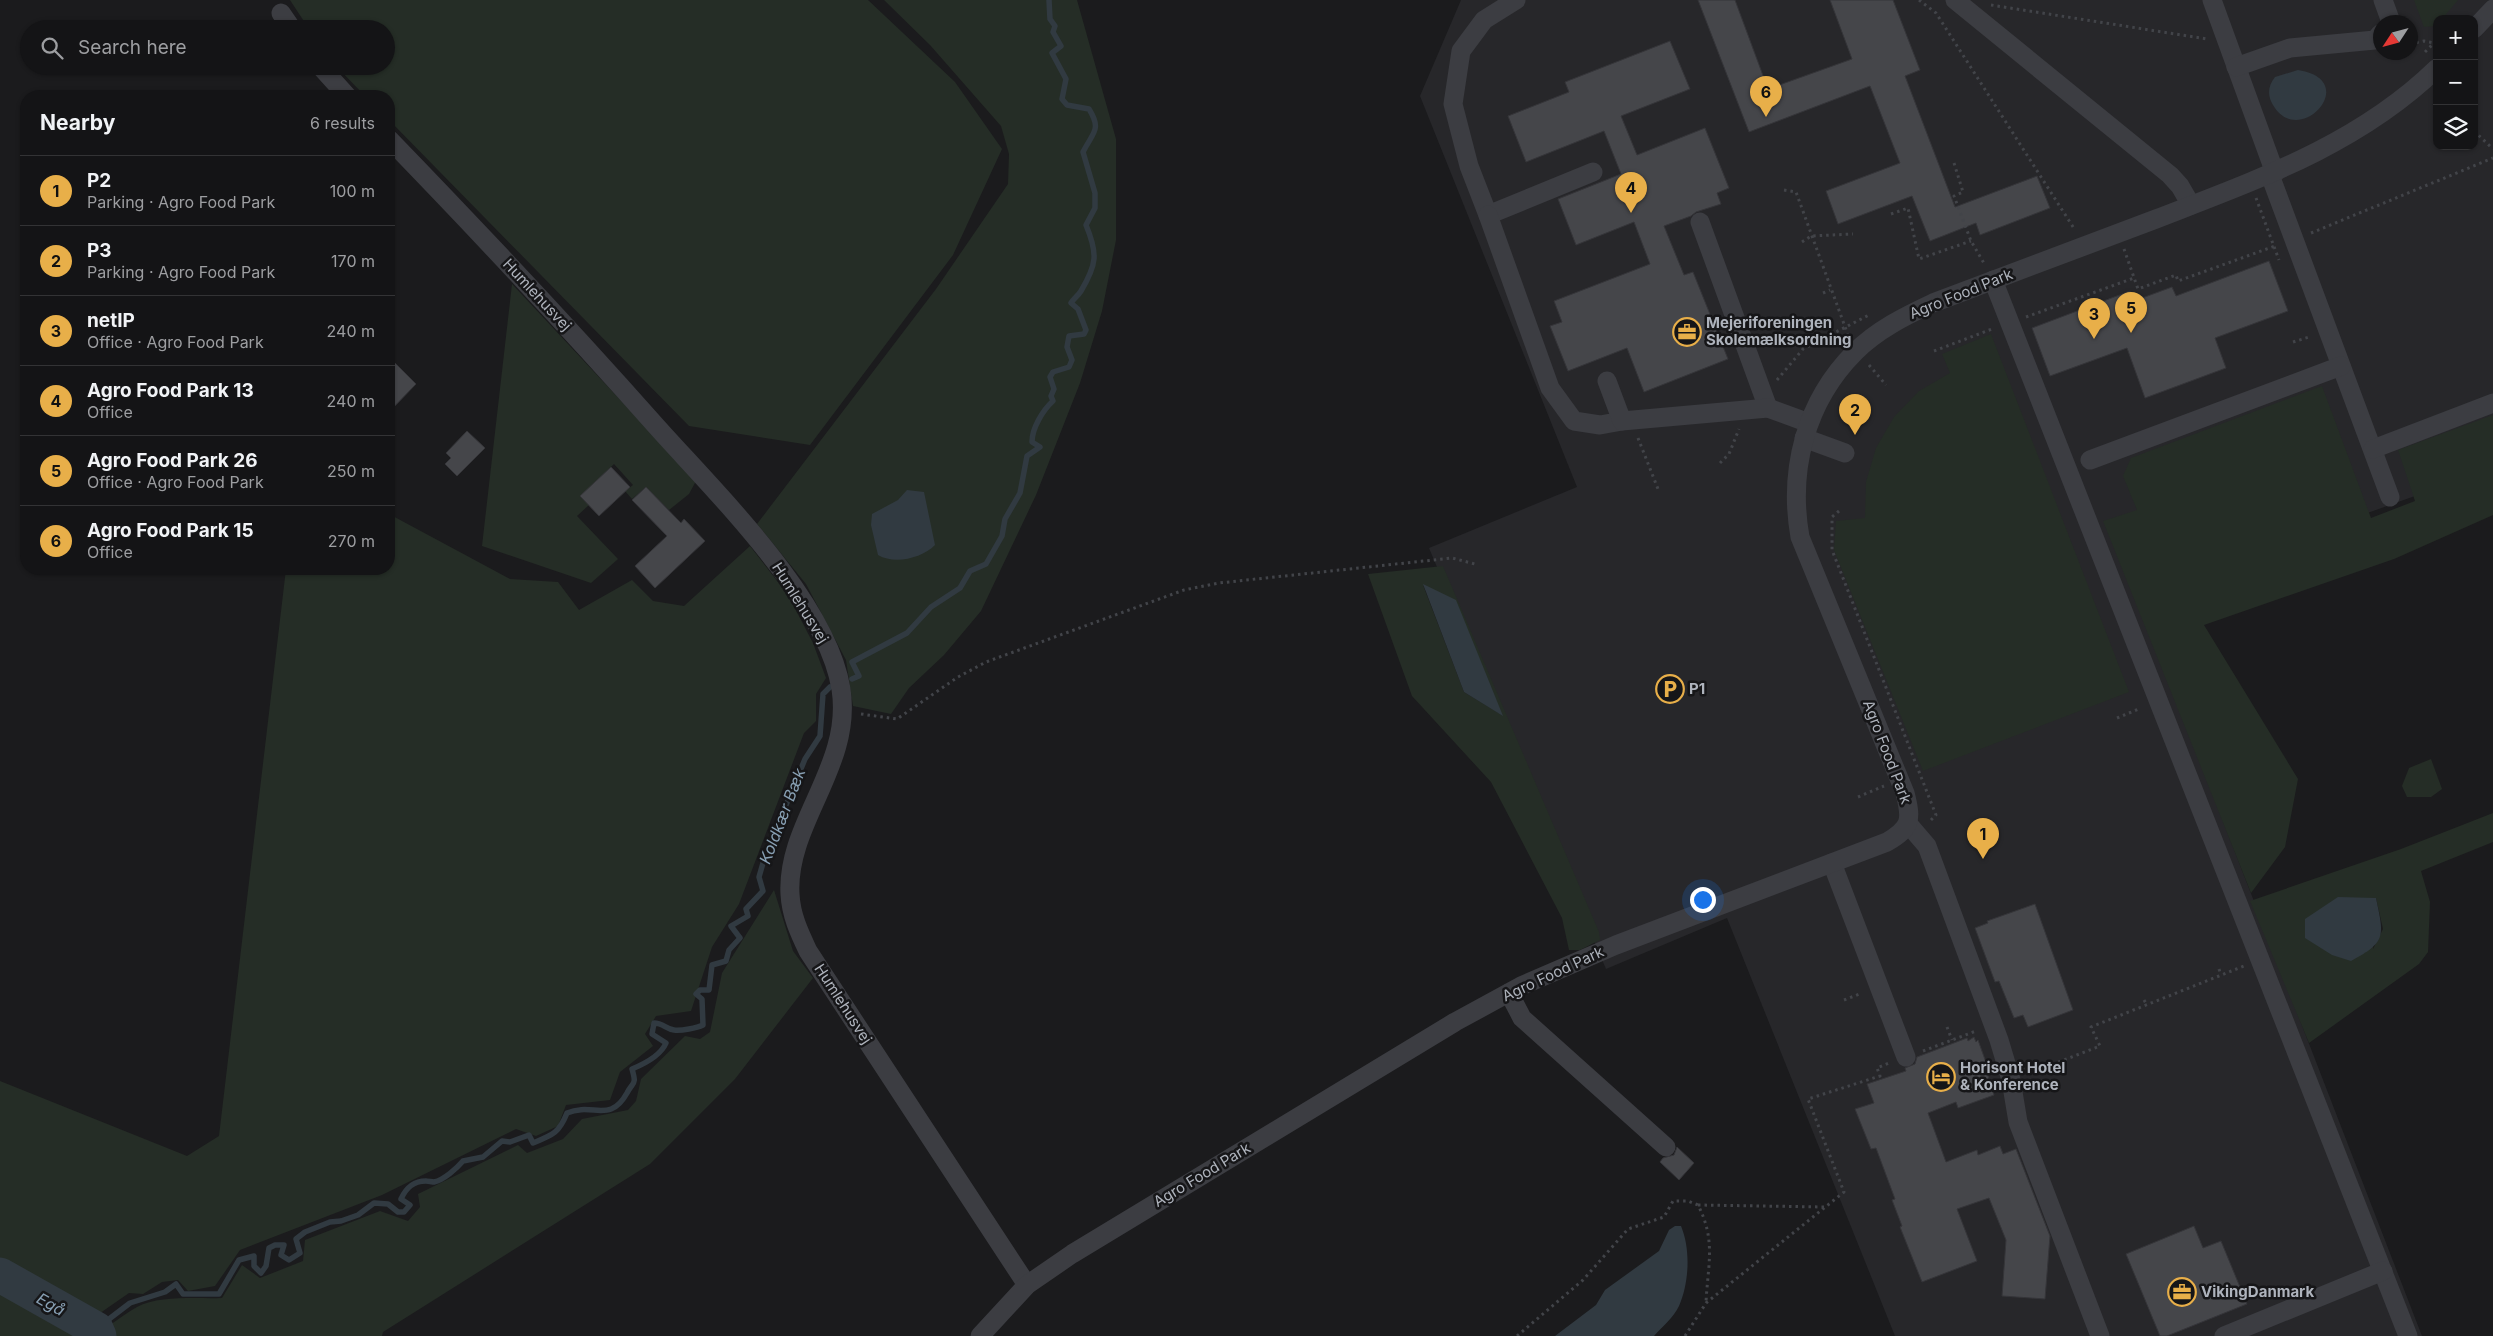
<!DOCTYPE html>
<meta charset="utf-8">
<style>
body{margin:0;font-family:Inter,sans-serif;background:#1d1d1f;color:#f1f3f6}
.controls{position:absolute;right:15px;top:15px;display:grid;overflow:hidden;border-radius:10px;box-shadow:0 1px 4px #0004}
.controls button{width:45px;height:45px;display:grid;place-items:center;padding:0;border:0;border-bottom:1px solid #333335;background:#141416;color:#f1f3f6;font:25px sans-serif}
.compass{position:absolute;left:2373px;top:15px;width:45px;height:45px;border-radius:50%;background:#141416;box-shadow:0 1px 4px #0004;rotate:234deg}
.you{position:absolute;left:1702px;top:899px;width:18px;height:18px;margin:-12px;border:4px solid #fff;border-radius:50%;background:#1a73e8;box-shadow:0 0 0 8px #1a73e833}
.badge{display:grid;place-items:center;width:32px;height:32px;border-radius:50%;background:#e8af49;color:#111;font-size:16px;font-weight:700}
.pin{position:absolute;translate:-50% -41px;filter:drop-shadow(0 1px 2px #0008)}
.pin::after{content:'';position:absolute;top:26px;width:18px;height:15px;background:inherit;clip-path:polygon(0 0,100% 0,50% 100%)}
.list{margin:0;padding:0;list-style:none}
h2{display:flex;justify-content:space-between;align-items:center;height:65px;margin:0;padding:0 20px;font-size:21px}
h2 small{font-size:16px;font-weight:400;color:#9d9ea1}
.list li{display:grid;grid-template-columns:32px 1fr auto;gap:15px;align-items:center;box-sizing:border-box;height:70px;padding:0 20px;border-top:1px solid #333335}
.list b{display:block;font-size:19px;white-space:nowrap}
.list p{margin:0;font-size:16px;white-space:nowrap;color:#9d9ea1}
.list em{font-size:16px;font-style:normal;color:#9d9ea1}
.icon{flex:none;width:28px;height:28px;fill:none;stroke:currentColor;stroke-width:2;stroke-linecap:round;stroke-linejoin:round}
.map{position:relative;flex:none;width:2493px;height:1336px;overflow:hidden}
.search{position:absolute;background:#141416;box-shadow:0 1px 4px #0004;left:20px;top:20px;width:375px;height:55px;display:flex;align-items:center;gap:12px;box-sizing:border-box;padding:0 18px;border-radius:28px;color:#9d9ea1;font-size:19px}
.panel{position:absolute;background:#141416;box-shadow:0 1px 4px #0004;left:20px;top:90px;width:375px;height:485px;border-radius:20px}
.map>svg:first-child{display:block}
</style>
<div class="map">
<svg width="2493" height="1336" viewBox="0 0 2493 1336">
<rect width="100%" height="100%" fill="#1b1b1d"/>
<path fill="#27272a" fill-rule="evenodd" d="M 1461,0 L 2493,0 L 2493,468 L 2136,596 L 2422,1336 L 1895,1336 L 1727,918 L 1606,969 L 1429,548 L 1577,487 L 1420,96 ZM 2437,19 L 2474,19 L 2474,146 L 2437,146 ZM 2380,22 L 2410,22 L 2410,52 L 2380,52 Z"/>
<g fill="#252d26" fill-rule="evenodd">
<polygon points="290,0 868,0 955,82 1002,149 953,255 810,445 689,426 389,120 389,96 365,96 336,66 386,66 386,29 309,29"/>
<polygon points="884,0 1077,0 1116,139 1116,240 1102,311 1080,383 1036,495 981,611 944,655 909,688 891,714 853,706 846,660 806,584 757,524 936,289 1008,184 1009,154 1001,126 930,45"/>
<polygon points="2414,0 2458,0 2442,19 2437,19 2436,26 2424,27"/>
<polygon points="512,284 696,481 689,494 669,510 646,487 632,499 625,491 633,485 614,464 581,496 589,505 577,516 618,559 591,583 482,546"/>
<polygon points="1991,334 2129,692 1923,771 1834,550 1836,521 1865,518 1866,482 1876,448 1894,417 1919,391 1950,373 1942,354"/>
<polygon points="2322,386 2371,518 2415,501 2398,450 2493,415 2493,515 2394,559 2204,625 2298,779 2285,847 2251,893 2103,521 2137,510 2123,476 2131,458"/>
<polygon points="389,514 510,579 558,582 579,610 632,580 653,601 684,606 750,546 788,595 813,643 826,678 816,694 816,721 804,733 739,904 712,947 691,1011 656,1016 645,1034 653,1046 620,1072 610,1100 566,1105 558,1126 536,1136 516,1129 382,1195 240,1250 215,1286 188,1291 178,1280 162,1282 143,1294 129,1293 93,1318 0,1267 0,1081 187,1156 219,1136 286,569 389,569"/>
<path d="M 1443,566 L 1599,932 L 1600,940 L 1580,950 L 1569,950 L 1562,918 L 1491,782 L 1412,696 L 1368,574 ZM 1423,585 L 1502,715 L 1464,692 Z"/>
<polygon points="2431,759 2442,789 2431,797 2407,797 2402,786 2409,768"/>
<path d="M 2493,813 L 2493,842 L 2421,871 L 2430,902 L 2428,952 L 2419,964 L 2309,1043 L 2250,901 L 2401,849 ZM 2376,898 L 2383,929 L 2373,949 Z"/>
<path d="M 774,890 L 793,951 L 813,978 L 735,1079 L 650,1164 L 383,1332 L 382,1336 L 0,1336 L 0,1278 L 91,1336 C 108,1328 121,1316 137,1307 C 159,1295 198,1299 222,1298 L 242,1265 L 260,1278 L 303,1261 L 305,1240 L 380,1211 L 408,1221 L 420,1207 L 418,1194 L 518,1145 L 527,1153 L 563,1139 L 582,1119 L 628,1110 L 636,1101 L 641,1079 L 685,1036 L 700,1039 L 710,1032 L 722,973 Z"/>
</g>
<g fill="#313a41">
<path d="M 2298,70 C 2363,80 2299,150 2273,105 C 2267,95 2268,86 2275,77 Z"/>
<path d="M 907,490 L 924,492 L 935,545 C 922,558 895,565 878,555 L 871,525 L 872,514 L 898,500 Z"/>
<polygon points="1423,584 1456,600 1503,716 1464,692"/>
<path d="M 2338,897 L 2376,898 C 2384,936 2387,942 2351,961 L 2332,955 L 2305,938 L 2305,919 Z"/>
<path d="M 1675,1226 L 1681,1226 C 1691,1250 1689,1283 1679,1306 C 1674,1317 1662,1327 1654,1336 L 1555,1336 L 1596,1305 L 1605,1290 L 1659,1251 L 1669,1230 Z"/>
</g>
<g fill="none" stroke-linecap="round" stroke-linejoin="round">
<g stroke="#313a41" stroke-width="5.5">
<path d="M 852,679 L 859,676 L 852,662 L 907,633 L 931,607 L 960,588 L 970,571 L 986,564 L 1002,536 L 1005,519 L 1020,493 L 1027,456 L 1040,447 L 1032,442 C 1032,428 1043,410 1053,401 L 1051,396 L 1054,389 L 1050,377 L 1053,372 L 1069,367 L 1072,360 L 1067,347 L 1069,336 L 1084,334 L 1086,330 L 1078,309 L 1071,303 C 1074,298 1078,296 1081,291 C 1097,264 1098,254 1086,225 L 1095,208 L 1095,193 L 1083,152 C 1093,132 1102,130 1089,109 L 1067,105 L 1062,99 L 1066,79 L 1052,53 L 1061,46 L 1053,32 L 1055,26 L 1050,19 L 1049,0"/>
<path d="M 96,1329 L 130,1303 L 165,1292 L 176,1284 L 183,1294 L 219,1294 L 239,1260 L 254,1256 L 254,1266 L 261,1273 L 266,1266 L 269,1248 L 275,1245 L 284,1245 L 281,1255 L 289,1260 L 300,1253 L 296,1239 L 305,1232 L 330,1222 L 341,1221 L 358,1215 L 374,1203 L 388,1204 L 398,1212 L 404,1212 L 410,1205 L 401,1199 C 406,1188 413,1181 426,1181 C 427,1181 433,1182 434,1182 C 444,1180 457,1168 463,1161 L 483,1157 L 502,1141 L 510,1142 L 529,1135 L 533,1143 C 553,1135 559,1133 567,1113 C 593,1102 610,1124 627,1093 C 633,1081 637,1086 632,1069 C 644,1064 661,1055 666,1043 L 652,1034 L 654,1023 C 663,1023 666,1029 674,1030 C 681,1031 697,1028 703,1025 L 702,999 L 696,994 L 700,990 L 709,990 L 712,965 L 726,961 L 729,950 L 740,938 L 731,926 L 748,916 L 746,909 L 763,891 L 759,877 L 765,856 L 805,759 L 820,736 L 823,694 L 830,687"/>
</g>
<polyline stroke="#313a41" stroke-width="35" points="0,1275 96,1329 99,1336"/>
</g>
<g fill="#45464a" stroke="#353539">
<polygon points="1698,0 1735,0 1768,89 1852,59 1830,0 1893,0 1920,70 1905,76 1955,207 2037,176 2050,208 1980,235 1976,223 1930,241 1912,196 1838,224 1826,191 1900,163 1870,86 1749,132"/>
<polygon points="1670,41 1690,89 1621,116 1637,155 1705,128 1729,188 1717,193 1721,204 1696,212 1691,216 1664,226 1684,275 1693,272 1728,359 1644,392 1627,348 1568,371 1550,326 1562,322 1554,301 1650,264 1634,222 1576,245 1558,199 1621,174 1604,131 1526,162 1508,116 1569,92 1565,82"/>
<polygon points="2269,261 2288,311 2215,338 2226,368 2145,398 2127,348 2050,376 2032,328 2130,291 2134,301 2172,287 2176,296"/>
<polygon points="389,357 416,384 389,412"/>
<polygon points="467,431 485,448 457,476 445,464 451,458 446,453"/>
<polygon points="611,467 630,487 599,516 580,496"/>
<polygon points="646,487 681,523 684,519 705,541 655,588 635,566 667,536 632,500"/>
<polygon points="2035,904 2073,1010 2028,1027 2023,1015 2014,1018 1999,981 1995,982 1975,928 1988,923 1987,921"/>
<polygon points="1974,1037 1976,1042 1978,1040 1988,1068 1986,1069 1994,1095 1958,1108 1956,1102 1928,1113 1946,1162 1977,1150 1978,1155 2000,1146 2003,1154 2016,1149 2050,1236 2045,1299 2002,1296 2006,1240 1989,1198 1957,1209 1977,1261 1922,1282 1900,1227 1902,1226 1892,1200 1895,1199 1876,1148 1871,1149 1855,1109 1874,1103 1867,1084 1906,1071 1905,1068 1915,1064 1917,1057 1967,1038 1968,1041"/>
<polygon points="1677,1147 1694,1163 1679,1180 1660,1162 1663,1158 1674,1155"/>
<polygon points="2194,1226 2203,1248 2221,1241 2247,1304 2167,1336 2160,1336 2126,1254"/>
</g>
<g fill="none" stroke-linecap="round" stroke-linejoin="round">
<g stroke="#424449" stroke-width="3" stroke-dasharray="2.5 4" stroke-linecap="butt">
<polyline points="1919,0 1936,13 2075,230"/>
<polyline points="1991,5 2207,39"/>
<polyline points="2410,44 2424,41 2434,43"/>
<polyline points="2425,52 2437,40"/>
<polyline points="2474,131 2493,149"/>
<polyline points="1954,163 1963,192 1954,196 1971,241 1985,265"/>
<polyline points="1784,190 1796,192 1848,335"/>
<polyline points="2256,198 2279,260"/>
<polyline points="1891,214 1908,208 1919,259 1971,241"/>
<polyline points="2311,233 2493,158"/>
<polyline points="1802,242 1811,236 1853,234"/>
<polyline points="2124,249 2138,289 2176,275 2178,281 2275,246"/>
<polyline points="1823,293 1830,290"/>
<polyline points="2026,317 2134,278"/>
<polyline points="2293,342 2309,337"/>
<polyline points="1934,351 1992,329"/>
<polyline points="1869,365 1886,385"/>
<polyline points="1777,380 1803,349 1869,315"/>
<polyline points="1638,438 1658,489"/>
<polyline points="1720,463 1729,454 1739,429"/>
<polyline points="1839,511 1832,517 1832,550 1936,815 1930,821"/>
<polyline points="861,714 897,719 958,677 986,662 1184,590 1219,583 1452,558 1475,564"/>
<polyline points="2117,718 2141,708"/>
<polyline points="1858,797 1884,786"/>
<polyline points="2219,969 2221,975"/>
<polyline points="1844,1000 1862,993"/>
<polyline points="2144,1000 2147,1005"/>
<polyline points="1947,1027 1952,1040"/>
<polyline points="1923,1051 1976,1031"/>
<polyline points="2028,1074 2100,1046 2091,1027 2244,966"/>
<polyline points="1698,1205 1825,1207"/>
<path d="M 1517,1336 L 1583,1280 L 1628,1229 L 1664,1217 L 1673,1201 L 1688,1201 L 1698,1205 C 1716,1240 1708,1264 1706,1302"/>
<polyline points="1685,1336 1706,1303 1844,1192 1808,1099 1880,1076 1877,1068 1889,1063"/>
</g>
<g stroke="#3c3d42" stroke-width="19">
<polyline points="1516,0 1484,20 1461,51 1453,104 1469,166 1488,215 1593,172"/>
<polyline points="1955,0 2170,175 2180,186 2191,205"/>
<polyline points="2212,0 2275,173"/>
<polyline points="2383,0 2391,22"/>
<polyline points="281,13 292,29"/>
<polyline points="2474,29 2493,9"/>
<polyline points="320,66 347,96"/>
<polyline points="2236,67 2290,48 2375,40 2380,34"/>
<path d="M 389,139 C 480,233 570,329 657,427 C 716,493 827,601 841,689 C 853,766 786,823 790,894 C 791,915 799,932 808,951 L 1027,1285"/>
<polyline points="2270,175 2390,497"/>
<polyline points="1488,215 1550,388 1574,421 1600,425 1622,421"/>
<polyline points="1700,222 1768,408"/>
<polyline points="1993,280 2408,1336"/>
<polyline points="1607,381 1622,421 1768,408 1809,423"/>
<polyline points="1804,438 1845,453"/>
<polyline points="2373,449 2493,403"/>
<polyline points="2090,460 2341,366"/>
<polyline points="1909,825 1927,846 1999,1040 2011,1080 2018,1122 2100,1336"/>
<polyline points="1832,863 1906,1057"/>
<polyline points="1509,993 1522,1018 1666,1147"/>
<path d="M 980,1336 L 1027,1285 L 1072,1254 L 1455,1022 L 1521,986 L 1616,945 L 1887,842 C 1911,828 1912,820 1905,793 L 1800,537 C 1788,469 1806,401 1855,352 C 1877,330 1905,316 1933,303 C 2007,275 2081,247 2156,219 C 2256,180 2358,145 2437,68"/>
<polyline points="2224,1336 2383,1271"/>
</g>
</g>
<defs>
<symbol id="office-ring" viewBox="-11 -11 22 22"><circle r="9.5" fill="#161618" stroke="#e8af49" stroke-width="1.5"/><path d="M-6-3h4V-5.5h4V-3h4V5H-6ZM-1-4.5V-3h2v-1.5ZM-6 0V1H6V0Z" fill="#e8af49"/></symbol>
<symbol id="parking-ring" viewBox="-11 -11 22 22"><circle r="9.5" fill="#161618" stroke="#e8af49" stroke-width="1.5"/><path d="M-3.5-5.5H1a3.5 3.5 0 0 1 0 7H-1V5.5H-3.5ZM-1-3.4V-.6H.8a1.4 1.4 0 0 0 0-2.8Z" fill="#e8af49"/></symbol>
<symbol id="hotel-ring" viewBox="-11 -11 22 22"><circle r="9.5" fill="#161618" stroke="#e8af49" stroke-width="1.5"/><path d="M-6-4.5h1.5V1H6V5H4.5V3h-9V5H-6ZM-4 0a1.8 1.8 0 1 1 3.6 0ZM.5 0V-2.5h3Q6-2.5 6 0Z" fill="#e8af49"/></symbol>
</defs>
<g fill-rule="evenodd">
<use href="#office-ring" x="1671" y="316" width="32" height="32"/>
<use href="#parking-ring" x="1654" y="673" width="32" height="32"/>
<use href="#hotel-ring" x="1925" y="1061" width="32" height="32"/>
<use href="#office-ring" x="2166" y="1276" width="32" height="32"/>
</g>
<g text-anchor="middle" stroke-width="5" stroke-linejoin="round" paint-order="stroke">
<g font-size="15" fill="#aeb3bc" stroke="#161618">
<text transform="translate(1961 294) rotate(-22)" y="5">Agro Food Park</text>
<text transform="translate(537 295) rotate(47)" y="5">Humlehusvej</text>
<text transform="translate(800 603) rotate(58)" y="5">Humlehusvej</text>
<text transform="translate(1887 752) rotate(69)" y="5">Agro Food Park</text>
<text transform="translate(1553 974) rotate(-25)" y="5">Agro Food Park</text>
<text transform="translate(843 1004) rotate(57)" y="5">Humlehusvej</text>
<text transform="translate(1202 1175) rotate(-31)" y="5">Agro Food Park</text>
</g>
<g font-size="15" font-weight="bold" fill="#aeb3bc" stroke="#161618" text-anchor="start">
<text x="1706" y="328">Mejeriforeningen<tspan x="1706" dy="17">Skolemælksordning</tspan></text>
<text x="1689" y="694">P1</text>
<text x="1960" y="1073">Horisont Hotel<tspan x="1960" dy="17">&amp; Konference</tspan></text>
<text x="2201" y="1297">VikingDanmark</text>
</g>
<g font-size="16" font-style="italic" fill="#88a0b4" stroke="#161618">
<text transform="translate(782 816) rotate(-69)" y="6">Koldkær Bæk</text>
<text transform="translate(51 1304) rotate(30)" y="6">Egå</text>
</g>
</g>
</svg>
<div class="controls">
<button>+</button>
<button>−</button>
<button><svg class="icon" aria-label="layers" viewBox="0 0 24 24"><path d="M12 4l9 5-9 5-9-5zM3 14l9 5 9-5"/></svg></button>
</div>
<svg class="compass" viewBox="-18 -18 36 36"><path d="M0-13l5 13h-10z" fill="#e53935"/><path d="M0 13l5-13h-10z" fill="#9d9ea1"/></svg>
<div class="you"></div>
<div class="pin badge" style="left:1983px;top:859px">1</div>
<div class="pin badge" style="left:1855px;top:435px">2</div>
<div class="pin badge" style="left:2094px;top:339px">3</div>
<div class="pin badge" style="left:1631px;top:213px">4</div>
<div class="pin badge" style="left:2131px;top:333px">5</div>
<div class="pin badge" style="left:1766px;top:117px">6</div>
<div class="search"><svg class="icon" aria-label="search" viewBox="0 0 24 24"><circle cx="10" cy="10" r="6"/><path d="M15 15l6 6"/></svg>Search here</div>
<section class="panel">
<h2>Nearby<small>6 results</small></h2>
<ul class="list">
<li><span class="badge">1</span><div><b>P2</b><p>Parking · Agro Food Park</p></div><em>100 m</em></li>
<li><span class="badge">2</span><div><b>P3</b><p>Parking · Agro Food Park</p></div><em>170 m</em></li>
<li><span class="badge">3</span><div><b>netIP</b><p>Office · Agro Food Park</p></div><em>240 m</em></li>
<li><span class="badge">4</span><div><b>Agro Food Park 13</b><p>Office</p></div><em>240 m</em></li>
<li><span class="badge">5</span><div><b>Agro Food Park 26</b><p>Office · Agro Food Park</p></div><em>250 m</em></li>
<li><span class="badge">6</span><div><b>Agro Food Park 15</b><p>Office</p></div><em>270 m</em></li>
</ul>
</section>
</div>
